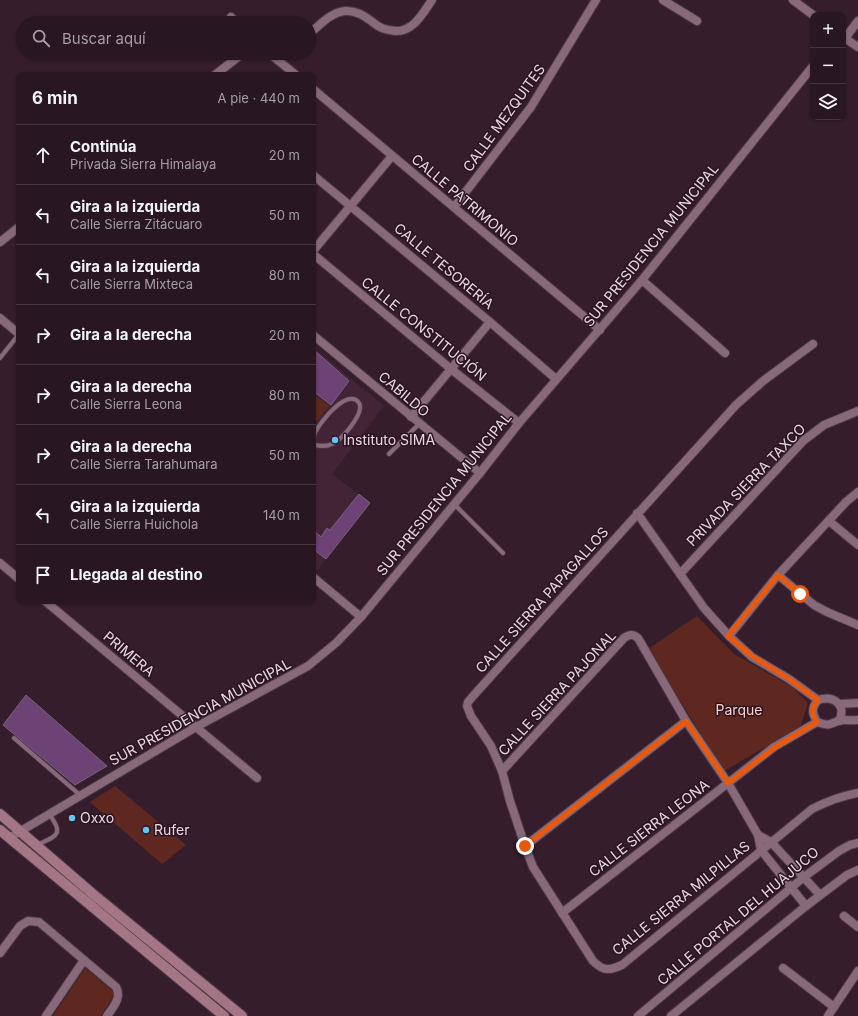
<!DOCTYPE html>
<html lang="es">
<meta charset="utf-8">
<style>
body{margin:0;font-family:Inter,sans-serif;background:#34232d;color:#f1f3f6}
.controls{position:absolute;right:12px;top:12px;display:grid;overflow:hidden;border-radius:8px;box-shadow:0 1px 3px #0004}
.controls button{width:36px;height:36px;display:grid;place-items:center;padding:0;border:0;border-bottom:1px solid #44353e;background:#281620;color:#f1f3f6;font:20px sans-serif}
.stop{position:absolute;width:12px;height:12px;margin:-9px;border:3px solid #ea580c;border-radius:50%;background:#fff}
.stop.end{background:#ea580c;border-color:#fff;box-shadow:0 1px 4px #0008}
.list{margin:0;padding:0;list-style:none}
h2{display:flex;justify-content:space-between;align-items:center;height:52px;margin:0;padding:0 16px;font-size:17px}
h2 small{font-size:13px;font-weight:400;color:#a59fa5}
.list li{display:grid;grid-template-columns:26px 1fr auto;gap:12px;align-items:center;box-sizing:border-box;height:60px;padding:0 16px;border-top:1px solid #44353e}
.list b{display:block;font-size:15px;white-space:nowrap}
.list p{margin:0;font-size:13px;white-space:nowrap;color:#a59fa5}
.list em{font-size:13px;font-style:normal;color:#a59fa5}
.icon{flex:none;width:22px;height:22px;fill:none;stroke:currentColor;stroke-width:2;stroke-linecap:round;stroke-linejoin:round}
.map{position:relative;flex:none;width:858px;height:1016px;overflow:hidden}
.search{position:absolute;background:#281620;box-shadow:0 1px 3px #0004;left:16px;top:16px;width:300px;height:44px;display:flex;align-items:center;gap:10px;box-sizing:border-box;padding:0 14px;border-radius:22px;color:#a59fa5;font-size:15px}
.panel{position:absolute;background:#281620;box-shadow:0 1px 3px #0004;left:16px;top:72px;width:300px;height:532px;border-radius:8px}
.map>svg:first-child{display:block}
</style>
<div class="map">
<svg width="858" height="1016" viewBox="0 0 858 1016">
<rect width="100%" height="100%" fill="#351d2b"/>
<polygon fill="#432436" points="313,347 384,406 332,474 370,503 315,573 313,571"/>
<g fill="#5e2820">
<polygon points="313,394 329,406 313,426"/>
<polygon points="697,616 734,654 792,687 808,703 800,727 724,771 648,649"/>
<polygon points="115,786 186,845 162,864 90,802"/>
<polygon points="85,968 115,993 101,1016 53,1016"/>
</g>
<g fill="#6c4374" stroke="#77637b">
<polygon points="313,349 349,381 331,405 313,391"/>
<polygon points="359,494 370,503 326,559 313,549 313,530 321,537 327,528 330,530"/>
<polygon points="26,695 107,766 75,785 3,725"/>
</g>
<g fill="none" stroke-linecap="round" stroke-linejoin="round">
<defs>
<g id="lane">
<polyline points="0,358 19,334"/>
<path d="M 313,446 C 314,441 313,436 316,431 C 321,421 348,387 359,403 C 365,413 341,441 332,444 C 326,447 320,446 314,445"/>
<polyline points="389,454 419,424"/>
<polyline points="454,504 503,553"/>
<polyline points="14,738 80,795"/>
<path d="M 37,845 C 56,836 65,835 49,814"/>
</g>
<g id="street">
<polyline points="663,0 697,21"/>
<polyline points="793,0 813,15"/>
<polyline points="231,17 237,23"/>
<path d="M 309,34 C 319,26 331,12 345,11 C 359,10 368,19 378,26 C 384,30 390,30 396,31 C 414,31 423,13 432,0"/>
<polyline points="843,37 858,47"/>
<polyline points="843,41 858,21"/>
<polyline points="269,53 296,75"/>
<polyline points="278,60 286,53"/>
<polyline points="215,75 243,53"/>
<polyline points="313,89 600,330"/>
<polyline points="313,175 490,322 556,379"/>
<polyline points="454,207 531,107 596,0"/>
<polyline points="0,242 19,227"/>
<polyline points="313,251 392,156"/>
<polyline points="313,254 451,369 519,423"/>
<polyline points="642,280 725,353"/>
<polyline points="0,318 19,334"/>
<polyline points="313,335 480,473"/>
<path d="M 813,344 L 763,381 L 736,405 L 474,695 L 468,702 L 467,706 L 471,716 L 491,746 L 502,771 L 510,801 L 525,846 L 533,867 L 593,961 C 603,971 609,971 622,965 L 812,809 C 828,801 841,796 858,793"/>
<polyline points="411,417 490,322"/>
<polyline points="637,513 704,608 729,636 752,657 789,679 818,700"/>
<polyline points="829,521 858,545"/>
<polyline points="0,563 19,579"/>
<polyline points="680,574 803,441 824,425 858,411"/>
<polyline points="778,575 814,605 827,612 858,625"/>
<polyline points="313,577 361,617"/>
<polyline points="45,601 257,778"/>
<polyline points="729,636 778,575 846,502 858,492"/>
<path d="M 818,700 C 834,695 847,705 839,721"/>
<polyline points="839,704 858,703"/>
<path d="M 817,722 C 812,713 811,708 818,700"/>
<path d="M 502,771 L 624,638 C 630,634 633,634 638,638 L 686,721 L 728,783 L 758,835 L 761,850 L 806,906"/>
<polyline points="758,835 771,842 820,895"/>
<polyline points="9,838 196,727 308,666 336,643 361,617 480,473 519,423 642,280 813,66"/>
<polyline points="525,846 686,721"/>
<path d="M 562,913 L 774,747 L 817,722 C 829,726 828,725 838,721 C 844,719 852,721 858,720"/>
<polyline points="844,916 858,927"/>
<path d="M 0,953 L 20,926 L 28,921 L 39,922 L 116,987 C 122,998 113,1007 107,1016"/>
<polyline points="783,968 834,1007"/>
<polyline points="46,1016 84,960"/>
<polyline points="638,1016 804,877 839,851 850,845 858,843"/>
<polyline points="671,1016 806,906 847,875 858,870"/>
<polyline points="828,1016 858,971"/>
</g>
<g id="secondary">
<polyline points="0,814 94,895 242,1016"/>
<polyline points="0,830 224,1016"/>
</g>
</defs>
<use href="#lane" stroke="#4d3945" stroke-width="5.5"/>
<use href="#street" stroke="#4d3945" stroke-width="10"/>
<use href="#secondary" stroke="#4d3945" stroke-width="12"/>
<use href="#lane" stroke="#87697a" stroke-width="4"/>
<use href="#street" stroke="#87697a" stroke-width="8"/>
<use href="#secondary" stroke="#a37585" stroke-width="10"/>
</g>
<g fill="none" stroke-linecap="round" stroke-linejoin="round">
<path stroke="#ea580c" stroke-width="5" d="M 525,846 L 686,721 L 728,783 L 774,748 L 817,722 C 811,713 811,708 818,700 L 789,679 L 752,656 L 728,636 L 778,575 L 800,594"/>
</g>
<g fill="#65c5ee" stroke="#2b1422" stroke-width="1.5">
<circle cx="335" cy="440" r="4"/>
<circle cx="72" cy="818" r="4"/>
<circle cx="146" cy="830" r="4"/>
</g>
<g text-anchor="middle" stroke-width="3" stroke-linejoin="round" paint-order="stroke">
<g font-size="14" fill="#e9d8e1" stroke="#2b1422">
<text transform="translate(504 118) rotate(-54)" y="5">CALLE MEZQUITES</text>
<text transform="translate(465 200) rotate(40)" y="5">CALLE PATRIMONIO</text>
<text transform="translate(651 245) rotate(-51)" y="5">SUR PRESIDENCIA MUNICIPAL</text>
<text transform="translate(444 266) rotate(40)" y="5">CALLE TESORERÍA</text>
<text transform="translate(424 329) rotate(39)" y="5">CALLE CONSTITUCIÓN</text>
<text transform="translate(404 394) rotate(40)" y="5">CABILDO</text>
<text transform="translate(746 485) rotate(-46)" y="5">PRIVADA SIERRA TAXCO</text>
<text transform="translate(444 494) rotate(-51)" y="5">SUR PRESIDENCIA MUNICIPAL</text>
<text transform="translate(542 600) rotate(-48)" y="5">CALLE SIERRA PAPAGALLOS</text>
<text transform="translate(129 654) rotate(40)" y="5">PRIMERA</text>
<text transform="translate(557 693) rotate(-47)" y="5">CALLE SIERRA PAJONAL</text>
<text transform="translate(200 712) rotate(-29)" y="5">SUR PRESIDENCIA MUNICIPAL</text>
<text transform="translate(649 828) rotate(-38)" y="5">CALLE SIERRA LEONA</text>
<text transform="translate(681 898) rotate(-39)" y="5">CALLE SIERRA MILPILLAS</text>
<text transform="translate(738 916) rotate(-40)" y="5">CALLE PORTAL DEL HUAJUCO</text>
</g>
<g font-size="14" fill="#e9d8e1" stroke="#2b1422" text-anchor="start">
<text x="343" y="445">Instituto SIMA</text>
<text x="80" y="823">Oxxo</text>
<text x="154" y="835">Rufer</text>
</g>
<g font-size="14" fill="#fad0c8" stroke="#2b1422">
<text x="739" y="715">Parque</text>
</g>
</g>
</svg>
<div class="controls">
<button>+</button>
<button>−</button>
<button><svg class="icon" aria-label="layers" viewBox="0 0 24 24"><path d="M12 4l9 5-9 5-9-5zM3 14l9 5 9-5"/></svg></button>
</div>
<div class="stop" style="left:800px;top:594px"></div>
<div class="stop end" style="left:525px;top:846px"></div>
<div class="search"><svg class="icon" aria-label="search" viewBox="0 0 24 24"><circle cx="10" cy="10" r="6"/><path d="M15 15l6 6"/></svg>Buscar aquí</div>
<section class="panel">
<h2>6 min<small>A pie · 440 m</small></h2>
<ul class="list">
<li><svg class="icon" aria-label="ahead" viewBox="0 0 24 24"><path d="M12 20V5M6 11l6-6 6 6"/></svg><div><b>Continúa</b><p>Privada Sierra Himalaya</p></div><em>20 m</em></li>
<li><svg class="icon" aria-label="left" viewBox="0 0 24 24"><path d="M17 20v-9H6M10 6l-5 5 5 5"/></svg><div><b>Gira a la izquierda</b><p>Calle Sierra Zitácuaro</p></div><em>50 m</em></li>
<li><svg class="icon" aria-label="left" viewBox="0 0 24 24"><path d="M17 20v-9H6M10 6l-5 5 5 5"/></svg><div><b>Gira a la izquierda</b><p>Calle Sierra Mixteca</p></div><em>80 m</em></li>
<li><svg class="icon" aria-label="right" viewBox="0 0 24 24"><path d="M7 20v-9h11M14 6l5 5-5 5"/></svg><div><b>Gira a la derecha</b></div><em>20 m</em></li>
<li><svg class="icon" aria-label="right" viewBox="0 0 24 24"><path d="M7 20v-9h11M14 6l5 5-5 5"/></svg><div><b>Gira a la derecha</b><p>Calle Sierra Leona</p></div><em>80 m</em></li>
<li><svg class="icon" aria-label="right" viewBox="0 0 24 24"><path d="M7 20v-9h11M14 6l5 5-5 5"/></svg><div><b>Gira a la derecha</b><p>Calle Sierra Tarahumara</p></div><em>50 m</em></li>
<li><svg class="icon" aria-label="left" viewBox="0 0 24 24"><path d="M17 20v-9H6M10 6l-5 5 5 5"/></svg><div><b>Gira a la izquierda</b><p>Calle Sierra Huichola</p></div><em>140 m</em></li>
<li><svg class="icon" aria-label="arrive" viewBox="0 0 24 24"><path d="M6 21V4h12l-3 4 3 4H6"/></svg><div><b>Llegada al destino</b></div></li>
</ul>
</section>
</div>
